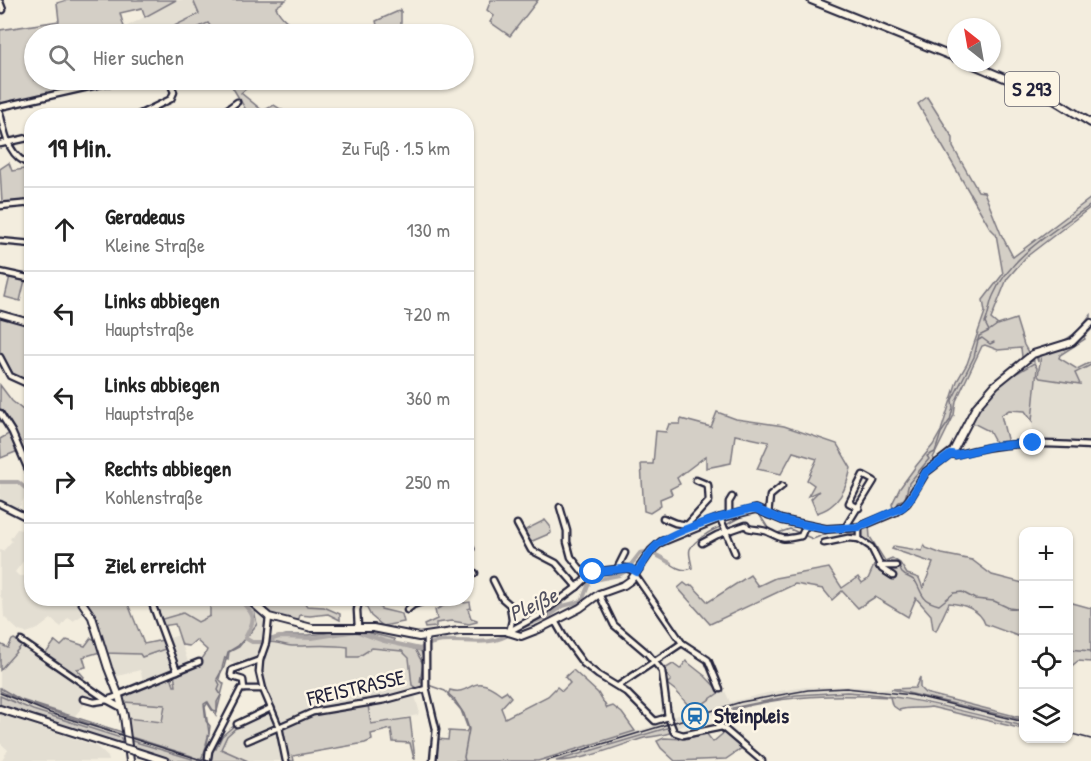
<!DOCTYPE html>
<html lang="de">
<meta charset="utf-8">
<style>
body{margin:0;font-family:"Patrick Hand",sans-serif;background:#f6f6f6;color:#222}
.controls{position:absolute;right:18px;bottom:18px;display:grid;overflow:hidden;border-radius:12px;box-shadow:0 2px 4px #0004}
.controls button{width:54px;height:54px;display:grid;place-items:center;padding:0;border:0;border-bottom:2px solid #e0e0e0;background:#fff;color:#222;font:30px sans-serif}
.compass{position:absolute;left:947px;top:18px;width:54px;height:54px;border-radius:50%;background:#fff;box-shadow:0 2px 4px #0004;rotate:329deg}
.stop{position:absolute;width:18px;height:18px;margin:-14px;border:4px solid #1a73e8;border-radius:50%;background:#fff}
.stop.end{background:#1a73e8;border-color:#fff;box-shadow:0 2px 6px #0008}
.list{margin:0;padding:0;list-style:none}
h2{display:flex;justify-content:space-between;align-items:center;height:78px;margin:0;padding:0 24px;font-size:26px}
h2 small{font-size:20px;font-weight:400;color:#767676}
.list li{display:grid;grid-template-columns:39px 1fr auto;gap:18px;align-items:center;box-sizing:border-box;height:84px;padding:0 24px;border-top:2px solid #e0e0e0}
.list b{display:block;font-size:22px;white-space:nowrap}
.list p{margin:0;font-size:20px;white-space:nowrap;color:#767676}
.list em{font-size:20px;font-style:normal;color:#767676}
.icon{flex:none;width:33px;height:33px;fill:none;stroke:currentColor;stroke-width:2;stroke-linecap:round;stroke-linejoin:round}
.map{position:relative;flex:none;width:1091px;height:761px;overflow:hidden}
.search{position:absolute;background:#fff;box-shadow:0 2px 4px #0004;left:24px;top:24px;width:450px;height:66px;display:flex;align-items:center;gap:15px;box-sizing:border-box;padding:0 21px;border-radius:33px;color:#767676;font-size:22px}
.panel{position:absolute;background:#fff;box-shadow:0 2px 4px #0004;left:24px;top:108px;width:450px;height:498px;border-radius:24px}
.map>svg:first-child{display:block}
</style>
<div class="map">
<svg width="1091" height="761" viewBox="0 0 1091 761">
<rect width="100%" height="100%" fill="#f3edde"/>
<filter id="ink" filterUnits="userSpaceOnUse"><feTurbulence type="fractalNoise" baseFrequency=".0167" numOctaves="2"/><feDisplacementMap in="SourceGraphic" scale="12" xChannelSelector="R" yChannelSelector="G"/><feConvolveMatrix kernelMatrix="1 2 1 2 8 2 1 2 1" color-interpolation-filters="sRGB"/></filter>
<g filter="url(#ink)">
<g fill="#e3ded2">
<polygon points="176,0 193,0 200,14 174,25 176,30 173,34 126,34 124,28"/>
<polygon points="1091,365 1091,443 1033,440 1032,421 1036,377 1079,384 1075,374"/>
<polygon points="0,484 16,484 28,492 18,509 0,501"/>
<polygon points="27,520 31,523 31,551 15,572 19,576 31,576 32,598 78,599 88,612 73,621 68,618 61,627 51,619 38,629 26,633 19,631 4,617 3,601 0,595 0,550 3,551 12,541 10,539 17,529 21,530"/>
<polygon points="152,599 207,599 210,605 210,616 198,622 159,620"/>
<polygon points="254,610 268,617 265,639 259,657 235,665 228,659 229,652 240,647 257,624"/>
<polygon points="179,635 189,665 178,669 167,639"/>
<polygon points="268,642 277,642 288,645 313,646 332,644 348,647 348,657 359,657 372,648 402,651 409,658 412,685 419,710 418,715 371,724 368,705 282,729 289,761 248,761 220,749 227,736 239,725 273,708 264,686 262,661"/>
<polygon points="23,644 93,694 74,717 21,700 0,688 0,670"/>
<polygon points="165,649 174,671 144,683 140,670 114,677 105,653 141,654 142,657"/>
<polygon points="848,686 891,689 914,693 1023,720 1023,726 926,702 893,696 847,692 820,693 761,701 701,718 675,729 673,726 556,761 538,761 666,722 666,720 671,717 705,708 702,704 720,692 718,689 723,687 730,702 767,693 806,687"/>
<polygon points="0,691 21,701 120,734 121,738 33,710 0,696"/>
<polygon points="124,702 165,704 163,722 126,718"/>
<polygon points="0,714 96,746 108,757 109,761 1,761 8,750 0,743"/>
<polygon points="132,737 169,747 183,753 182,757 132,741"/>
</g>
<g fill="#d4cfc6" stroke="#7b7880" stroke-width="1.5">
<polygon points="67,0 176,0 145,17 142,8 120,13 126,34 34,34 34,80 136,80 136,82 106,82 0,105 0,30 59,21 57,3"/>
<path d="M 193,0 L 286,0 L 276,7 C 280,17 291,26 301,29 L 310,23 L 324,34 L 216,34 L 208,23 L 184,34 L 186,30 L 182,28 L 176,30 L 174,26 L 199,14 Z"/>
<polygon points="491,0 538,0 510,36 490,22 494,16 487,10"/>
<polygon points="401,10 401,34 379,34 376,21"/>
<polygon points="228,80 257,80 241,93 263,111 274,105 287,113 298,115 249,115"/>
<path d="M 927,97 L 953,138 L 953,147 L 978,191 L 984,192 L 1001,234 L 1013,257 L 1091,198 L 1091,207 L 1026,257 L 1007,279 L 991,319 L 998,325 L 1016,319 L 1024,345 L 1028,352 C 1059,343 1071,343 1091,315 L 1091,330 L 1084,337 L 1085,339 L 1060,355 L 1059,358 L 1077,369 L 1091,362 L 1091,365 L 1075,373 L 1080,384 L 1040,378 L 1038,376 L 1041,355 L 1038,356 L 1038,362 L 1036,356 L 1033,357 L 1034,361 C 1020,363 986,395 973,406 L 980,396 L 1020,361 L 1022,357 L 1021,348 L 998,350 L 985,345 L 982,346 L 956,401 L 954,415 L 933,458 L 935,460 C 916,473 912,496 893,509 L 892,504 L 900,488 L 916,466 L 933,445 L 941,431 L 957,381 L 967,364 L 985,312 L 983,300 L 1003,274 L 996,234 L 990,228 L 918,104 Z"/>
<polygon points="9,163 12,171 31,168 31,201 2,203 0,169"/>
<polygon points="10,276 25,280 20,301 5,297"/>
<polygon points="0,316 31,325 31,383 13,374 0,351"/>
<polygon points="1034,363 1037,368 1032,421 1025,411 1009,410 1001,415 1008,443 996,444 989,431 969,421 983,399 1010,377"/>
<polygon points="0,385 12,401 28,414 31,409 31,471 8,422 0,409"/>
<path d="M 717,412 L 736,419 L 784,426 L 837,444 L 851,468 C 846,490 839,506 817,513 L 811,499 L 819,491 L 808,496 L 814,485 L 807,480 L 817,459 L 793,452 L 781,474 L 757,469 L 769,442 L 735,435 L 731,463 L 706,468 L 706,456 L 677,478 L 680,484 L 670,489 L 672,494 L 660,499 L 661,506 L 650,513 L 644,511 L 641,464 L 653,464 L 656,431 L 666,432 L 669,424 L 680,424 L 681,419 L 711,427 Z"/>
<polygon points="10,433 18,451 1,458 0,439"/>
<polygon points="545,520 550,526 551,533 530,542 527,539 524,532 527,529"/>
<path d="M 869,525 L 870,537 L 885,561 L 892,558 L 900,563 L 907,574 L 919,578 L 923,588 L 933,563 L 892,549 L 894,546 L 922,551 L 924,545 L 926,548 L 942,554 L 972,560 L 992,575 L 1023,583 L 1023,638 L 985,624 C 980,609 962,604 949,603 L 936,631 L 933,629 L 931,615 L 916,598 L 908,617 L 875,597 L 858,608 L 842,591 L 832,600 L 823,589 L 795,584 L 710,624 L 678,588 L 684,583 L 688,586 L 692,585 L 708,602 L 750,575 L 758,586 L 775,578 L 829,568 L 842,588 L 858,577 L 862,583 L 868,579 L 875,563 L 878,561 L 874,551 L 861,538 L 861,529 Z"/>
<polygon points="82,599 126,599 144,644 163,640 165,649 142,657 140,654 105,653 93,613"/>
<path d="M 207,599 L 244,599 L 254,610 L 257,624 L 239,647 L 229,652 L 228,659 L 225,657 L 219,679 L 224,684 L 216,715 L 208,702 L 205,707 L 209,733 L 206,744 L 216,749 L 222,736 L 236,724 L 239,725 L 227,736 L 221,749 L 248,761 L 209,761 L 199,758 L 197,761 L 176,761 L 129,746 L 129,740 L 192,759 L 192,756 L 128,736 L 126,718 L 162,722 L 165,705 L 124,702 L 121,695 L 171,675 L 174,686 L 176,686 L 174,673 C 188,668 202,665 207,650 L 196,640 L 189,646 L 182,645 L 175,624 L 162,626 L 159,620 L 183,613 L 198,622 L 210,616 L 210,605 Z"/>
<polygon points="251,599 295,599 303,601 307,606 324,607 340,614 340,620 328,614 310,616 300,615 297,625 268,614"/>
<polygon points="362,599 374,599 381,609 402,614 404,622 383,626 371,616"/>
<polygon points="458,599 461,599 464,603 470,602 471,608 468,609 471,618 477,620 477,622 469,624 452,621 436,623 436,627 425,628 424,625 437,619 435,610"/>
<polygon points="1069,602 1091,608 1091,662 1078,661 1069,668"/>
<path d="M 357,630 L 394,639 L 395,643 L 421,651 L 424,660 L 425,687 L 416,688 L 412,685 L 409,658 L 402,651 L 372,648 L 358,657 L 348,657 L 348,647 C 329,644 311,646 292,646 C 284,645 277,642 268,642 L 268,639 L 286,635 L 308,635 Z"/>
<polygon points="91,638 96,640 100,652 83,657 86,667 77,669 84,677 80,681 44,656 55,641 61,646 67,640 85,646"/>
<polygon points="14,639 23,644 0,670 0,644 8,648 12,640"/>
<polygon points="686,661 705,676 720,692 703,704 706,708 694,712 676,691 667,684 671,680 663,670 673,664 680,669"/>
<path d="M 573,670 L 598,693 L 607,708 L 613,706 L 622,713 L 635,731 L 538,761 L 435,761 L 438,739 L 448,740 L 449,731 L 466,732 L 468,729 L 461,710 L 448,695 L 450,690 C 472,697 471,670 501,694 L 506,691 L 511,697 L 501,708 L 505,718 L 548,696 L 557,687 L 562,691 L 570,683 L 565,677 Z"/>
<polygon points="920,677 920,688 925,693 1023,718 1023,720 891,689 915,688"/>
<polygon points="0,688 21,700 122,732 120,734 21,701 0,691"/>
<path d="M 847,692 C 908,695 965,712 1023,726 L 1023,729 L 931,707 C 919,709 909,707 899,710 L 892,705 L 890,697 C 837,694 784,695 732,710 L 732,708 L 796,695 Z"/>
<polygon points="0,696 33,710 121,738 122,744 0,706"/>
<polygon points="368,705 371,724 410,718 415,759 414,759 410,743 393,742 391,729 371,734 372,740 365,743 303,754 293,756 294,761 289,761 282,729 313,714"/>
<path d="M 670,727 L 672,732 C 663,736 654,736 644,738 C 617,746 584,761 556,761 Z"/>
<polygon points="726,731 745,746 726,759 675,761 661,748 657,741 664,738 685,739 706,733 713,742"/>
</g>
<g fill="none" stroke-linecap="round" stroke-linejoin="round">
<g stroke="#75727b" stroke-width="1.5">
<polyline points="990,330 997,325"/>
<polyline points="977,341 982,338 990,344 994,342"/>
<path d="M 896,508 L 899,501 L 905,499 L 909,483 L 929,459 L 927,456 L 935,452 L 941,433 L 950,420 L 953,408 L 952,400 L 974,357 L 979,336 L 989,331 L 985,323 C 989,315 989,305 993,296 C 1009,257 1057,228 1091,205"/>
<polyline points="752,513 759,514 768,528 775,534 790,529 813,539 831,532"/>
<polyline points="726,525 742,516"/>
<polyline points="839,531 858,534"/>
<path d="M 670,563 C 676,568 684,572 692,568 C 692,563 688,554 690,549 C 694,541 712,529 721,527"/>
<path d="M 884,564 C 887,563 890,562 893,563 C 900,564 899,569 902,573 C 906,578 914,577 917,584 C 924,598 922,600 939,605 L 954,593 L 962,592 L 975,599 L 994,601 L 1009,608 L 1024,610"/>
<polyline points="352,598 355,618"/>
<polyline points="415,649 423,664 420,682 445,691 454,699 464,714 469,729 464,757 465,761"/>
<polyline points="1068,649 1091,651"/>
<path d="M 201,759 C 206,750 209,737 210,726 L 206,721 L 204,704 L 207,702 L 212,710 L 217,711 L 217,702 L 221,695 L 218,690 L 220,685 L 217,679 L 224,667 L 228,652 L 238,646 L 245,638"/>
</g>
<g stroke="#aca7a6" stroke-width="4">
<polyline points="0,482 18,482 32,494"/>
<path d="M 238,598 C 255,616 257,616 245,638 L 252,642 L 264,642 L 279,637 L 312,638 L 356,631 L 384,641 L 420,649 C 448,630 482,653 511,633"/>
<path d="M 520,628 L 549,616 L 563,606 L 582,601 L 590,581 L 619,575 L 626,571 L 640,553 C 651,550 660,557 670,563"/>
</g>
<defs>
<g id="minor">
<polyline points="0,2 3,10"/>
<polyline points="0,107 106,83 170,83 174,92 171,99 136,116"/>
<path d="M 0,113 C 5,134 8,158 32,165"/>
<polyline points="218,116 237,102"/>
<polyline points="0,144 32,137"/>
<polyline points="0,206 32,203"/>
<polyline points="0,241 32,244"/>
<polyline points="0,272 32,279"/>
<polyline points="0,314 32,323"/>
<polyline points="0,357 10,376 32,386"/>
<polyline points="0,413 12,432 30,474"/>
<path d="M 951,454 L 955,455 C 1007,440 1039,443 1091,446"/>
<polyline points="0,504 32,520"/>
<polyline points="560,507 567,531 567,542 571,557 586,576"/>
<polyline points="729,515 729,502 732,497"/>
<polyline points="768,515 770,496 782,486"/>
<polyline points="663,518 675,523 687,525"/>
<polyline points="720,518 735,553"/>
<polyline points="517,524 531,550 556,563 577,587"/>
<polyline points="859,527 859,539 871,547 882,569 893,576"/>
<polyline points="845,528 874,481 863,475 849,503 859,508"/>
<polyline points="689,529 687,525 709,501 708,485 696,480"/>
<path d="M 702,543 L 717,535 L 746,525 L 748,528 C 754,530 762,529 768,532 C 784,540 782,540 801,536 L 806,525"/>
<polyline points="824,543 848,538 859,539"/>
<polyline points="466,551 471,549"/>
<polyline points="879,566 896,566"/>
<polyline points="617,569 625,553"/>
<polyline points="635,575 682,643 708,660 720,689"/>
<polyline points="466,578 475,573"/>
<polyline points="493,580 502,598 510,605 512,620 510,629"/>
<polyline points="599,594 614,625 647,653 662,671 668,717 674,732 683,735 722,727 762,761"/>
<polyline points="150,598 177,671"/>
<polyline points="377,598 377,600"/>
<polyline points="407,610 413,605 433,598"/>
<polyline points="269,617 266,643 260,660 259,672 263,689 279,727 313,712 385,700 426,689"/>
<polyline points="555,621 564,637 583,663 598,675 626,692 655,721 668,717"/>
<polyline points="358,627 357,610 360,598"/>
<polyline points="508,632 541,614 577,587 593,572 626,568 637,572"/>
<polyline points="426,637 426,687 436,729 433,761"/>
<polyline points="21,641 107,700 119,696"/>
<polyline points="618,686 682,643"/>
<polyline points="244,689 243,680 233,677 231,675 232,670 260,660"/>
<polyline points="118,695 199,662"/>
<polyline points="83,699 94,702 107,700 122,708"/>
<polyline points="237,724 271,708"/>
<polyline points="247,741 279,727 286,761"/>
<polyline points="208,758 209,751 241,689 263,689"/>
</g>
<g id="major">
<polyline points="811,0 956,58"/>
<polyline points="969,63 1049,97 1091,123"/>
<polyline points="79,598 92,617 108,668 119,696 124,716 130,761"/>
<polyline points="247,598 269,617 312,628 373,628 419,637 459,631 505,631 521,636 539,629 580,608 599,594 624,585 631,580 651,551 661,542 720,518 756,509 782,520 816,527 826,529 859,527 895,512 907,503 926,472 953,451 976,407 995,385 1033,354 1072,342 1091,323"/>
<polyline points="0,709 120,747"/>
<polyline points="134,751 165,761"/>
</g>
</defs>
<use href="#minor" stroke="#22223b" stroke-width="9"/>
<use href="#major" stroke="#22223b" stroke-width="10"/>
<use href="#minor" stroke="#fcf5e5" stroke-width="4.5"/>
<use href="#major" stroke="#fcf5e5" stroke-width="6"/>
<g stroke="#22223b" stroke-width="1.5">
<polyline points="0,693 50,713 205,761"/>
<polyline points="1068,733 1091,739"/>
<polyline points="546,761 741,702 808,690 846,688 912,695 1024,722"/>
</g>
<defs>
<polyline id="major-bridge" points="120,747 134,751"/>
</defs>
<use href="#major-bridge" stroke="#22223b" stroke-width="10" stroke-linecap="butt"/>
<use href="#major-bridge" stroke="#fcf5e5" stroke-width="6"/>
</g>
</g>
<g fill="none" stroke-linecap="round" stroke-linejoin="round" filter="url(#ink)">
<path stroke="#1a73e8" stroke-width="8" d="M 593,572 L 630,568 L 637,572 C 644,563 649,552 657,545 C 677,528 725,516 751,509 L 756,509 L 782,520 L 816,527 L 826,529 L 859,527 L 903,507 L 911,498 L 926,472 L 951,454 L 956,455 L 993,446 L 1033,443"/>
</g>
<defs>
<symbol id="station-ring" viewBox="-11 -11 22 22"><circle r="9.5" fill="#fcf5e5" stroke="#1f6fb2" stroke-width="1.5"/><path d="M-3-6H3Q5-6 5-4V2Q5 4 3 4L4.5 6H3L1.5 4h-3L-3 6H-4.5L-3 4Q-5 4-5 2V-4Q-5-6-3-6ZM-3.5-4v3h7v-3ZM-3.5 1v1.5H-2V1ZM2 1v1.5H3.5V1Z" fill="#1f6fb2"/></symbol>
</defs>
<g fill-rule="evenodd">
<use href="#station-ring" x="680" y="701" width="30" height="30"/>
</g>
<g text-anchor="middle" stroke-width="5" stroke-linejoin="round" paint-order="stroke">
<rect fill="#fcf5e5" stroke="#63616e" stroke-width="1.5" x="1005" y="72" width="54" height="34" rx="4.5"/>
<g font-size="20" font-weight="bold" fill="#22223b">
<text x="1032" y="96">S 293</text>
</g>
<g font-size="21" fill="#22223b" stroke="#fcf5e5">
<text transform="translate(356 688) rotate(-13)" y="7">FREISTRASSE</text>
</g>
<g font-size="21" font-weight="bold" fill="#22223b" stroke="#fcf5e5" text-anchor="start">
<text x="714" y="723">Steinpleis</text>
</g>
<g font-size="22" font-style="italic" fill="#525160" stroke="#fcf5e5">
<text transform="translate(533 604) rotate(-25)" y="8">Pleiße</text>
</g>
</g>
</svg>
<div class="controls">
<button>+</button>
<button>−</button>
<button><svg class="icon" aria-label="locate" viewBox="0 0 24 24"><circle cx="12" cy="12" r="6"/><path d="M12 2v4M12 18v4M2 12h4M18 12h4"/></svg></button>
<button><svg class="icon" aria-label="layers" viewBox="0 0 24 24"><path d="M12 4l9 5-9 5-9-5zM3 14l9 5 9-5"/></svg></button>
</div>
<svg class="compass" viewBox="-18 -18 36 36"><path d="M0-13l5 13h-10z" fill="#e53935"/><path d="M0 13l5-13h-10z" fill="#767676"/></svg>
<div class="stop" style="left:593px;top:572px"></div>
<div class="stop end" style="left:1033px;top:443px"></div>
<div class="search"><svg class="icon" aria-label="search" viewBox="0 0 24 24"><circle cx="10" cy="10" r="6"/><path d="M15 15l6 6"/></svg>Hier suchen</div>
<section class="panel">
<h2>19 Min.<small>Zu Fuß · 1.5 km</small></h2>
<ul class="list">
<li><svg class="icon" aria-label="ahead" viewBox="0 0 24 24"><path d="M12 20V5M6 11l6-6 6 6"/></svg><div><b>Geradeaus</b><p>Kleine Straße</p></div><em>130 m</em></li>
<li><svg class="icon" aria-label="left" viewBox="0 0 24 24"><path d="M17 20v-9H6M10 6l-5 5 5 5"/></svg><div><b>Links abbiegen</b><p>Hauptstraße</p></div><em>720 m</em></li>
<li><svg class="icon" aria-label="left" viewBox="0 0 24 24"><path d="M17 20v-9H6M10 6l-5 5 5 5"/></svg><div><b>Links abbiegen</b><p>Hauptstraße</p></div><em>360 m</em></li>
<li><svg class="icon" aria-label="right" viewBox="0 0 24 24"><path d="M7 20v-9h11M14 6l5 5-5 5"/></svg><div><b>Rechts abbiegen</b><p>Kohlenstraße</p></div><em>250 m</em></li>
<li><svg class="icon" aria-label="arrive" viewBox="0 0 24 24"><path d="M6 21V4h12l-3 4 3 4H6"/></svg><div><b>Ziel erreicht</b></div></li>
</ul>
</section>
</div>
